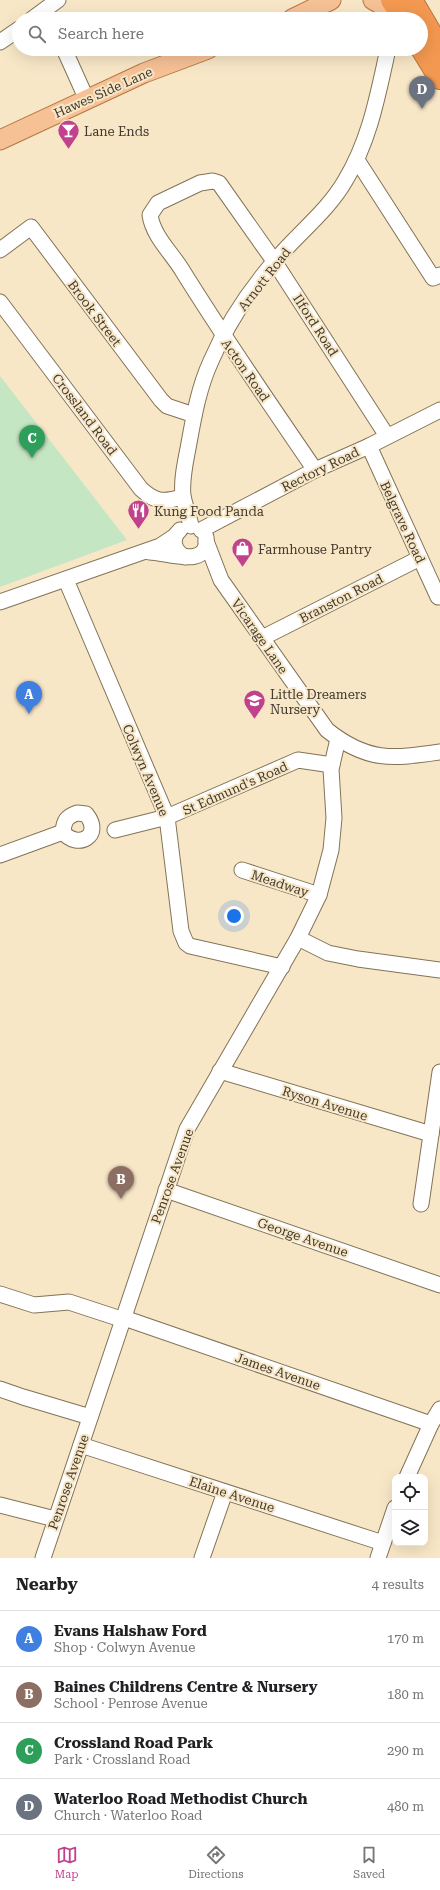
<!DOCTYPE html>
<meta charset="utf-8">
<style>
body{margin:0;font-family:"Roboto Serif",serif;background:#f2f2f2;color:#202124}
.controls{position:absolute;right:12px;bottom:12px;display:grid;overflow:hidden;border-radius:8px;box-shadow:0 4px 16px #0002}
.controls button{width:36px;height:36px;display:grid;place-items:center;padding:0;border:0;border-bottom:1px solid #e0e0e0;background:#fff;color:#202124;font:20px sans-serif}
.you{position:absolute;left:234px;top:916px;width:14px;height:14px;margin:-10px;border:3px solid #fff;border-radius:50%;background:#1a73e8;box-shadow:0 0 0 6px #1a73e833}
.badge{display:grid;place-items:center;width:26px;height:26px;border-radius:50%;background:#c2418c;color:#fff;font-size:13px;font-weight:700}
.pin{position:absolute;translate:-50% -33px;filter:drop-shadow(0 1px 2px #0008)}
.pin::after{content:'';position:absolute;top:21px;width:14px;height:12px;background:inherit;clip-path:polygon(0 0,100% 0,50% 100%)}
.list{margin:0;padding:0;list-style:none}
h2{display:flex;justify-content:space-between;align-items:center;height:52px;margin:0;padding:0 16px;font-size:17px}
h2 small{font-size:13px;font-weight:400;color:#757577}
.list li{display:grid;grid-template-columns:26px 1fr auto;gap:12px;align-items:center;box-sizing:border-box;height:56px;padding:0 16px;border-top:1px solid #e0e0e0}
.list b{display:block;font-size:15px;white-space:nowrap}
.list p{margin:0;font-size:13px;white-space:nowrap;color:#757577}
.list em{font-size:13px;font-style:normal;color:#757577}
.icon{flex:none;width:22px;height:22px;fill:none;stroke:currentColor;stroke-width:2;stroke-linecap:round;stroke-linejoin:round}
.map{position:relative;flex:none;width:440px;height:1558px;overflow:hidden}
.search{position:absolute;background:#fff;box-shadow:0 4px 16px #0002;left:12px;right:12px;top:12px;height:44px;display:flex;align-items:center;gap:10px;box-sizing:border-box;padding:0 14px;border-radius:22px;color:#757577;font-size:15px}
.sheet{height:276px;background:#fff}
nav{display:flex;justify-content:space-around;align-items:center;box-sizing:border-box;height:56px;border-top:1px solid #e0e0e0;background:#fff;font-size:11px;color:#757577}
nav a{display:grid;justify-items:center;gap:2px}
nav .on{color:#c2418c}
.map>svg:first-child{display:block}
</style>
<div class="map">
<svg width="440" height="1558" viewBox="0 0 440 1558">
<rect width="100%" height="100%" fill="#f8e7c7"/>
<polygon fill="#c5e6c3" points="0,376 127,540 0,587"/>
<g fill="none" stroke-linecap="round" stroke-linejoin="round">
<defs>
<g id="minor">
<polyline points="32,19 58,0"/>
<polyline points="0,42 19,29"/>
<polyline points="64,49 87,100"/>
<polyline points="357,160 433,278 440,275"/>
<polyline points="0,250 31,227 161,400 167,406 194,415"/>
<path d="M 0,302 L 141,489 C 156,503 164,502 183,497"/>
<polyline points="369,446 438,597"/>
<path d="M 315,470 C 270,404 224,338 182,270 C 171,252 153,236 150,215 L 158,203 L 200,183 L 213,181 L 219,183 L 274,261 L 387,436"/>
<path d="M 191,526 C 189,516 185,506 183,496 C 181,479 186,460 189,443 C 194,415 199,387 211,361 C 226,326 249,291 274,262 C 297,234 327,212 345,181 C 370,140 378,94 388,49"/>
<path d="M 180,530 C 170,539 174,551 185,557"/>
<polyline points="201,530 315,470 369,446 440,410"/>
<path d="M 206,541 L 221,580 L 327,730 C 367,762 392,759 440,752"/>
<path d="M 149,552 C 167,552 210,570 206,537"/>
<polyline points="66,580 167,817 181,931 186,943 190,946 282,967"/>
<polyline points="0,602 160,546 175,536"/>
<polyline points="262,638 420,558"/>
<path d="M 77,813 L 86,814 C 104,836 77,850 63,832 C 64,821 66,817 77,813 Z"/>
<polyline points="115,830 167,817 298,760 332,765"/>
<polyline points="0,855 63,832"/>
<polyline points="242,870 319,895"/>
<polyline points="298,938 328,953 358,959 440,970"/>
<polyline points="220,1071 431,1134"/>
<polyline points="166,1190 440,1285"/>
<polyline points="421,1204 440,1072"/>
<polyline points="0,1294 34,1305 69,1302 124,1320"/>
<polyline points="124,1318 431,1424"/>
<polyline points="0,1389 23,1397 90,1417"/>
<polyline points="81,1445 383,1543"/>
<polyline points="407,1477 431,1424 440,1409"/>
<polyline points="0,1505 55,1519"/>
<polyline points="43,1558 187,1129 298,938 319,895 331,850 334,818 331,769 338,739"/>
<polyline points="202,1558 225,1492"/>
<polyline points="378,1558 395,1508"/>
</g>
<g id="major">
<polyline points="373,0 384,6 400,19"/>
<polyline points="292,19 331,0"/>
<polyline points="0,140 144,73 208,49"/>
</g>
<g id="highway">
<polyline points="392,0 404,19"/>
<polyline points="411,0 440,49"/>
<polyline points="421,47 440,78"/>
</g>
</defs>
<use href="#minor" stroke="#827356" stroke-width="17"/>
<use href="#major" stroke="#b47744" stroke-width="21"/>
<use href="#highway" stroke="#b47744" stroke-width="24"/>
<use href="#minor" stroke="#fff" stroke-width="15"/>
<use href="#major" stroke="#f7c196" stroke-width="19"/>
<use href="#highway" stroke="#f29850" stroke-width="22"/>
</g>
<defs>
<symbol id="bar-pin" viewBox="-11 -11 22 30"><path d="M0 17L-7.5 6A9.5 9.5 0 1 1 7.5 6Z" fill="#c2418c" stroke="#f8e7c7"/><path d="M-6-5H6L.8 .8V4.5H3.5V6h-7V4.5H-.8V.8Z" fill="#fff"/></symbol>
<symbol id="restaurant-pin" viewBox="-11 -11 22 30"><path d="M0 17L-7.5 6A9.5 9.5 0 1 1 7.5 6Z" fill="#c2418c" stroke="#f8e7c7"/><path d="M-5-6h1v4h1v-4h1v4h1v-4h1v5L-1.5 .5V6h-2V.5L-5-1ZM5-6V6H3V1.5H1.5Q1.5-4 5-6Z" fill="#fff"/></symbol>
<symbol id="shop-pin" viewBox="-11 -11 22 30"><path d="M0 17L-7.5 6A9.5 9.5 0 1 1 7.5 6Z" fill="#c2418c" stroke="#f8e7c7"/><path d="M-5-2.5h2.3a2.7 3.5 0 0 1 5.4 0H5L5.5 6h-11ZM-1.5-2.5h3a1.5 2.3 0 0 0-3 0Z" fill="#fff"/></symbol>
<symbol id="school-pin" viewBox="-11 -11 22 30"><path d="M0 17L-7.5 6A9.5 9.5 0 1 1 7.5 6Z" fill="#c2418c" stroke="#f8e7c7"/><path d="M0-5L7-2L0 1L-7-2ZM-4 1L0 2.5L4 1V4Q0 6-4 4Z" fill="#fff"/></symbol>
</defs>
<g fill-rule="evenodd">
<use href="#bar-pin" x="56" y="118" width="25" height="34"/>
<use href="#restaurant-pin" x="126" y="498" width="25" height="34"/>
<use href="#shop-pin" x="230" y="536" width="25" height="34"/>
<use href="#school-pin" x="242" y="688" width="25" height="34"/>
</g>
<g text-anchor="middle" stroke-width="4" stroke-linejoin="round" paint-order="stroke">
<g font-size="13" fill="#413a2e" stroke="#f8e7c7">
<text transform="translate(103 92) rotate(-24)" y="5">Hawes Side Lane</text>
<text transform="translate(264 279) rotate(-52)" y="5">Arnott Road</text>
<text transform="translate(95 313) rotate(53)" y="5">Brook Street</text>
<text transform="translate(316 325) rotate(57)" y="5">Ilford Road</text>
<text transform="translate(246 370) rotate(55)" y="5">Acton Road</text>
<text transform="translate(85 414) rotate(53)" y="5">Crossland Road</text>
<text transform="translate(320 469) rotate(-26)" y="5">Rectory Road</text>
<text transform="translate(403 522) rotate(65)" y="5">Belgrave Road</text>
<text transform="translate(341 598) rotate(-27)" y="5">Branston Road</text>
<text transform="translate(260 636) rotate(55)" y="5">Vicarage Lane</text>
<text transform="translate(146 770) rotate(67)" y="5">Colwyn Avenue</text>
<text transform="translate(235 788) rotate(-24)" y="5">St Edmund's Road</text>
<text transform="translate(280 883) rotate(18)" y="5">Meadway</text>
<text transform="translate(325 1103) rotate(17)" y="5">Ryson Avenue</text>
<text transform="translate(172 1176) rotate(-70)" y="5">Penrose Avenue</text>
<text transform="translate(303 1237) rotate(19)" y="5">George Avenue</text>
<text transform="translate(278 1371) rotate(19)" y="5">James Avenue</text>
<text transform="translate(68 1482) rotate(-71)" y="5">Penrose Avenue</text>
<text transform="translate(232 1494) rotate(18)" y="5">Elaine Avenue</text>
</g>
<g font-size="13" fill="#413a2e" stroke="#f8e7c7" text-anchor="start">
<text x="84" y="136">Lane Ends</text>
<text x="154" y="516">Kung Food Panda</text>
<text x="258" y="554">Farmhouse Pantry</text>
<text x="270" y="699">Little Dreamers<tspan x="270" dy="15">Nursery</tspan></text>
</g>
</g>
</svg>
<div class="controls">
<button><svg class="icon" aria-label="locate" viewBox="0 0 24 24"><circle cx="12" cy="12" r="6"/><path d="M12 2v4M12 18v4M2 12h4M18 12h4"/></svg></button>
<button><svg class="icon" aria-label="layers" viewBox="0 0 24 24"><path d="M12 4l9 5-9 5-9-5zM3 14l9 5 9-5"/></svg></button>
</div>
<div class="you"></div>
<div class="pin badge" style="left:29px;top:714px;background:#3f7fe0">A</div>
<div class="pin badge" style="left:121px;top:1199px;background:#8d6e63">B</div>
<div class="pin badge" style="left:32px;top:458px;background:#2e9e5b">C</div>
<div class="pin badge" style="left:422px;top:109px;background:#6b7280">D</div>
<div class="search"><svg class="icon" aria-label="search" viewBox="0 0 24 24"><circle cx="10" cy="10" r="6"/><path d="M15 15l6 6"/></svg>Search here</div>
</div>
<section class="sheet">
<h2>Nearby<small>4 results</small></h2>
<ul class="list">
<li><span class="badge" style="background:#3f7fe0">A</span><div><b>Evans Halshaw Ford</b><p>Shop · Colwyn Avenue</p></div><em>170 m</em></li>
<li><span class="badge" style="background:#8d6e63">B</span><div><b>Baines Childrens Centre &amp; Nursery</b><p>School · Penrose Avenue</p></div><em>180 m</em></li>
<li><span class="badge" style="background:#2e9e5b">C</span><div><b>Crossland Road Park</b><p>Park · Crossland Road</p></div><em>290 m</em></li>
<li><span class="badge" style="background:#6b7280">D</span><div><b>Waterloo Road Methodist Church</b><p>Church · Waterloo Road</p></div><em>480 m</em></li>
</ul>
</section>
<nav>
<a class="on"><svg class="icon" aria-label="map" viewBox="0 0 24 24"><path d="M3 6l6-2 6 2 6-2v14l-6 2-6-2-6 2zM9 4v14M15 6v14"/></svg>Map</a>
<a><svg class="icon" aria-label="directions" viewBox="0 0 24 24"><path d="M12 3l9 9-9 9-9-9zM9 14v-3h6M13 9l2 2-2 2"/></svg>Directions</a>
<a><svg class="icon" aria-label="saved" viewBox="0 0 24 24"><path d="M7 4h10v16l-5-4-5 4z"/></svg>Saved</a>
</nav>
